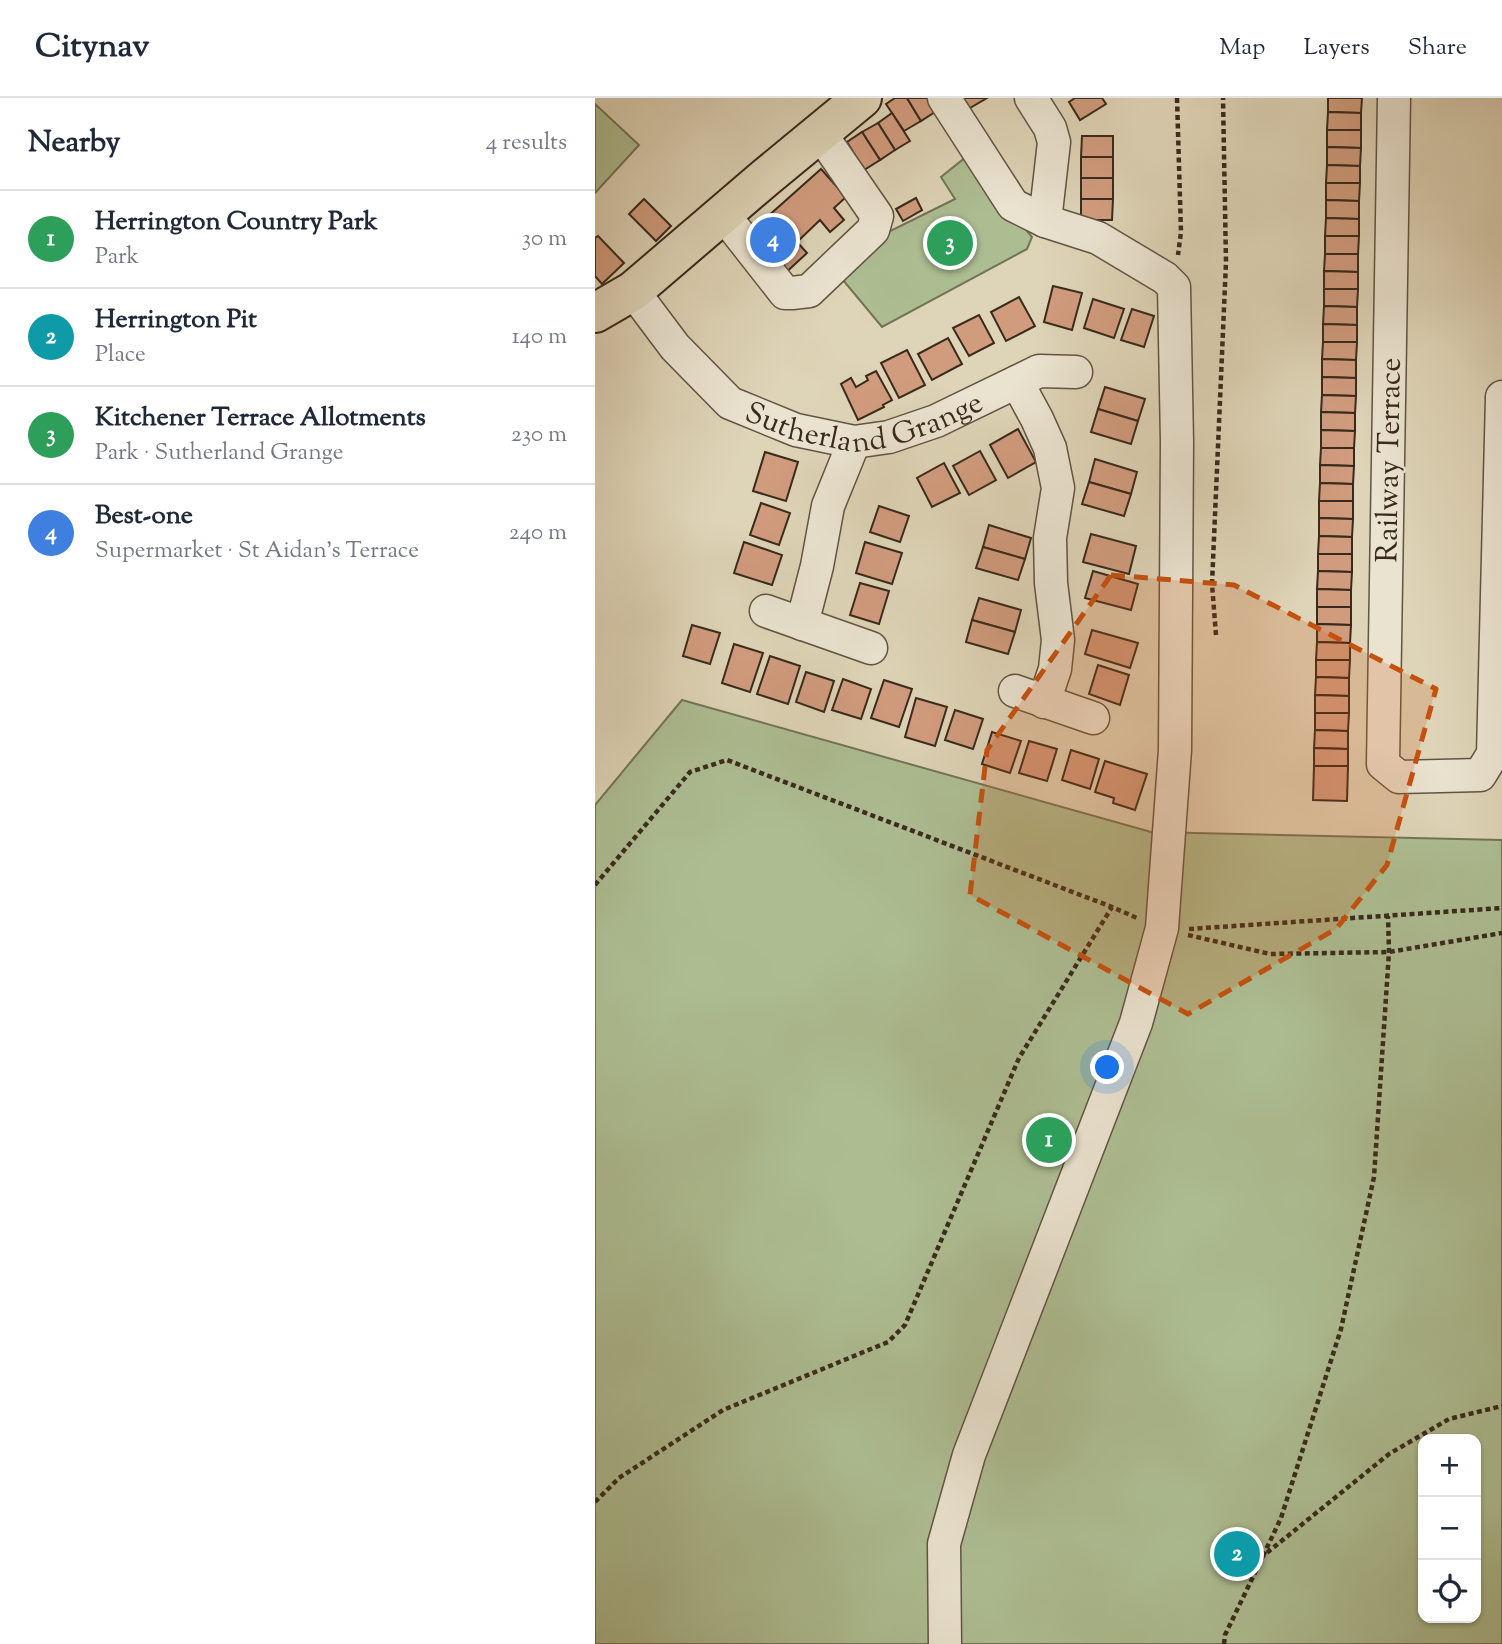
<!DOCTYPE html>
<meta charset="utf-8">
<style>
body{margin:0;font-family:"Sorts Mill Goudy",serif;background:#f2f2f3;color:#1f2937}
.controls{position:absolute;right:21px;bottom:21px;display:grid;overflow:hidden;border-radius:14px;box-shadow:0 2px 5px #0004}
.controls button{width:63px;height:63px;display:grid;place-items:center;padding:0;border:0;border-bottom:2px solid #e0e1e3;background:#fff;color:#1f2937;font:35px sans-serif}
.you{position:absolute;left:513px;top:970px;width:24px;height:24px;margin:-18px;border:5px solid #fff;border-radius:50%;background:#1a73e8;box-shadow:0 0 0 10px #1a73e833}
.badge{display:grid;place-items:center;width:46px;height:46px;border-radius:50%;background:#0b8043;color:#fff;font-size:23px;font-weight:700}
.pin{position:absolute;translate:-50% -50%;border:4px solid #fff;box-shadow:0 2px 7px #0006}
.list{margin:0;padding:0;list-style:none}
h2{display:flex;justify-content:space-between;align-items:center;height:91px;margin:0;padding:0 28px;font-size:30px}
h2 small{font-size:23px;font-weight:400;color:#747a83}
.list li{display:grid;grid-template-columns:46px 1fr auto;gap:21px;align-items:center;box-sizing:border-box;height:98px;padding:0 28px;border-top:2px solid #e0e1e3}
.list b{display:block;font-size:26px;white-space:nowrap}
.list p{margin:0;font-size:23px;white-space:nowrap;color:#747a83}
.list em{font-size:23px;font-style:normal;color:#747a83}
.icon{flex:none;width:38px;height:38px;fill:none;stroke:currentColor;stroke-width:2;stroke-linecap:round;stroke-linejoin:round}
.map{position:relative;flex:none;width:907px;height:1546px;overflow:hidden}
header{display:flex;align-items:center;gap:42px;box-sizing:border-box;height:98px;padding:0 35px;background:#fff;border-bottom:2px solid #e0e1e3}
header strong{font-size:33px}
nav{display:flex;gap:38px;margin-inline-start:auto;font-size:24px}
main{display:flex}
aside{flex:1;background:#fff}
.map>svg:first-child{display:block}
</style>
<header>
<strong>Citynav</strong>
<nav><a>Map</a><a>Layers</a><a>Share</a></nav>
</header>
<main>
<aside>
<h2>Nearby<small>4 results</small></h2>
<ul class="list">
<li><span class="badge" style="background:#2e9e5b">1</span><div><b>Herrington Country Park</b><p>Park</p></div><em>30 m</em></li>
<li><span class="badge" style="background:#0f9aa8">2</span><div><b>Herrington Pit</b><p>Place</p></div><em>140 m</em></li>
<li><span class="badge" style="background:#2e9e5b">3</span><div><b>Kitchener Terrace Allotments</b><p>Park · Sutherland Grange</p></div><em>230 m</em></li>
<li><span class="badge" style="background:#3f7fe0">4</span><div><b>Best-one</b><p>Supermarket · St Aidan's Terrace</p></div><em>240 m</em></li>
</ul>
</aside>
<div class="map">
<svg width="907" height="1546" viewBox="0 0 907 1546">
<rect width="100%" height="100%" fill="#ded4b7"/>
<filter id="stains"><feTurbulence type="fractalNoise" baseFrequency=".00286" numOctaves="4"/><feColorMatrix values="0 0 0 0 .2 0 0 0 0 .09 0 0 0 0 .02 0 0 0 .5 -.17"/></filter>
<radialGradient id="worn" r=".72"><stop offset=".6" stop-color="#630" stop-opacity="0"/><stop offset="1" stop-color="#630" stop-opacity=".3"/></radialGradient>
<g fill="#adbd92" stroke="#737457" stroke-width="2" fill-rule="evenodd">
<polygon points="0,6 44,47 0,95"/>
<polygon points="371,59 437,139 432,151 287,229 243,176 283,139 360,101 346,79"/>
<path d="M 87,602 L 556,734 L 907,742 L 907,1546 L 0,1546 L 0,707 ZM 828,1341 L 881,1341 L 881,1520 L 828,1520 Z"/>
</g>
<g fill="#d19c7e" stroke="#392a1c" stroke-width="2">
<polygon points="300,0 312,0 326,23 309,33 291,6"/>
<polygon points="312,0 335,0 343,12 326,23"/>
<polygon points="362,0 392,0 370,13"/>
<polygon points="480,0 507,0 511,6 485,22 474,4"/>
<polygon points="733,0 767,0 766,15 733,14"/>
<polygon points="733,14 766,15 766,32 732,32"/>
<polygon points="297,15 315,43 300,52 283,25"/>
<polygon points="283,25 300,52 285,62 267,34"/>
<polygon points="732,32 766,32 766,50 732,49"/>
<polygon points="267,34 285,62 269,72 252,44"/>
<polygon points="487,38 518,38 518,59 486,59"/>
<polygon points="732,49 766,50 765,68 732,67"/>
<rect x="486" y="59" width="32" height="21"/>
<polygon points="732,67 765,68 765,85 731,85"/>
<polygon points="226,71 251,99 239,110 249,122 235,134 225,122 202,144 212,155 187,178 151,138"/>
<rect x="486" y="80" width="32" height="21"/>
<polygon points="731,85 765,85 764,103 731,102"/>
<polygon points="321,100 327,112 308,123 301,111"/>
<polygon points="49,101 76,128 61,143 34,116"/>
<polygon points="486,101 518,101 517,122 486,122"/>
<polygon points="731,102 764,103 764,121 731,120"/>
<polygon points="731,120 764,121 764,138 730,138"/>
<polygon points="3,138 29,165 7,186 0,178 0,140"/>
<polygon points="730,138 764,138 763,156 730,156"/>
<polygon points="730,156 763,156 763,174 729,173"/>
<polygon points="729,173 763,174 763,191 729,191"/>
<polygon points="458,188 487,195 477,232 449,224"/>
<polygon points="729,191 763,191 762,209 729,208"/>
<polygon points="424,199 440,228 411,243 396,214"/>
<polygon points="498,201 529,211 519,240 489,230"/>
<polygon points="729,208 762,209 762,227 728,226"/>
<polygon points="537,211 559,218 549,249 526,242"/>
<polygon points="384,217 399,245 374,258 358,230"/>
<polygon points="728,226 762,227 762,244 728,244"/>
<polygon points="353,240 367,266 337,282 323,256"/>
<polygon points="728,244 762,244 761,262 727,261"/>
<polygon points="312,252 330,287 304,300 286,265"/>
<polygon points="727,261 761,262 761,280 727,279"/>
<polygon points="281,273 297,302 288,307 289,309 263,322 246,286 256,280 261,289 273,282 271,278"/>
<polygon points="727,279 761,280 761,298 727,297"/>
<polygon points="510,289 550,301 543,323 503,311"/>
<polygon points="727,297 761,298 760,315 726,314"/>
<polygon points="503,311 543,323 536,346 496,334"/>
<polygon points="726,314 760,315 760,333 726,332"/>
<polygon points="423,331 441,364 413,380 395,347"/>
<polygon points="726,332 760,333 759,350 726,350"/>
<polygon points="726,350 759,350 759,368 725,367"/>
<polygon points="385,353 401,382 374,397 358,368"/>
<polygon points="170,354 203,364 191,403 158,393"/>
<polygon points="500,361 542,374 536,396 494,384"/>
<polygon points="349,365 365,395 337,409 322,380"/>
<polygon points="725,367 759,368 758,386 725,385"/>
<polygon points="494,384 536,396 529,418 487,406"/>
<polygon points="725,385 758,386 758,403 724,403"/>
<polygon points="724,403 758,403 758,421 724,420"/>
<polygon points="166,405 195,415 184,447 155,437"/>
<polygon points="284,408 314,418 305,444 275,434"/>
<polygon points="724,420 758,421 757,439 724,438"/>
<polygon points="394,427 436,440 430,461 388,449"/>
<polygon points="496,436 541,448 534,476 488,464"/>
<polygon points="724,438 757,439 757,456 723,456"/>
<polygon points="149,444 187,457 177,487 139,475"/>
<polygon points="270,444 307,455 297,486 261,475"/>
<polygon points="388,449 430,461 423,482 381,470"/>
<polygon points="723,456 757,456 757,474 723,473"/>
<polygon points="498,473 543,486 536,512 490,500"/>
<polygon points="723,473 757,474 756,492 722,491"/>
<polygon points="265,485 294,493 284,526 255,517"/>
<polygon points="722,491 756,492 756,509 722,509"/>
<polygon points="384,500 426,512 420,534 377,522"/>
<polygon points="722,509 756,509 756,527 722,526"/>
<polygon points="377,522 420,534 413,556 371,544"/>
<polygon points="722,526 756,527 755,545 722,544"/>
<polygon points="97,527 125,535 115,566 88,558"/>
<polygon points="497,532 543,545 535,570 490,556"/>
<polygon points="722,544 755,545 755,562 721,562"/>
<polygon points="139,546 168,555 155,594 127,585"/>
<polygon points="175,558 205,568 193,606 162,596"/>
<polygon points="721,562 755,562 754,580 721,579"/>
<polygon points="503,567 534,577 525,607 494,596"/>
<polygon points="211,574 239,583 229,614 201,604"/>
<polygon points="721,579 754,580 754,598 720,597"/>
<polygon points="248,581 276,591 266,621 237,612"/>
<polygon points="289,582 317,591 304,629 276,620"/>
<polygon points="720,597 754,598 754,615 720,615"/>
<polygon points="321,600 352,609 340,648 310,639"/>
<polygon points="360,612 388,621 378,651 350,642"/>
<polygon points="720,615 754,615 753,633 720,632"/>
<polygon points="720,632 753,633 753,651 719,650"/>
<polygon points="397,634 426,643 415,675 387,666"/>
<polygon points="434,643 462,651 452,683 424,675"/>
<polygon points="719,650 753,651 753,668 719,668"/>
<polygon points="476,652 504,661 495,691 467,682"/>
<polygon points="510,663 552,676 540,712 518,705 519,700 500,694"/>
<polygon points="719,668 753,668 752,703 718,702"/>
</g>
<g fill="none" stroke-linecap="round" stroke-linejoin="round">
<defs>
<g id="minor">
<polyline points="349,0 418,107 450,123 503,140 570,180 579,189 582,344 580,652 567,830 541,925 374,1357 349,1446 350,1546"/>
<polyline points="436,0 455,30 459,44 450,123"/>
<polyline points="799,0 788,666 804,679 885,677 898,656 907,299"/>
<polyline points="128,116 190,195 197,195 214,193 278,132 282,118 225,35"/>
<path id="s1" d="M 38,193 L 80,249 L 135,305 L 201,332 L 259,344 L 294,339 L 341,323 L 444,273 L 481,274"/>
<polyline points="422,284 442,321 455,350 463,390 455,440 456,485 463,542 460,571 449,604"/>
<polyline points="171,513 276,550"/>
<polyline points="207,526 222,468 233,408 259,344"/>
<polyline points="420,593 498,620"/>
</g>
<polyline id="major" points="0,215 38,193 170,80 267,0"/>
</defs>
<use href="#minor" stroke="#625443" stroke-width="35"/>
<use href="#major" stroke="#392a1c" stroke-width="42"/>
<g stroke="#392a1c" stroke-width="4.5" stroke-dasharray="5 3.5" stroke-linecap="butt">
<polyline points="582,0 586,134 583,157"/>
<polyline points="621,537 617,486 631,164 628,0"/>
<polyline points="0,787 95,674 132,662 517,809"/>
<polyline points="594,831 907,810"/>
<polyline points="593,837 675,856 794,854 907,835"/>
<polyline points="0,1404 24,1380 128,1312 293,1244 310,1227 424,960 517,809 542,820"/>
<polyline points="668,1458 686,1420 746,1231 779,1079 794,854 793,818"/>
<polyline points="629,1546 630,1537 668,1458 794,1356 854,1321 907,1308"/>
</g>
<use href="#minor" stroke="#eae3d0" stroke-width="32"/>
<use href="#major" stroke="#ded4b7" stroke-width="38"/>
</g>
<path fill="#c5500f" fill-opacity="0.2" stroke="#c5500f" stroke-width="5" stroke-dasharray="14 9" stroke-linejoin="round" d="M 516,477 L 639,487 L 841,591 L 792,767 L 741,831 L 593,916 L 375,797 L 392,652 Z"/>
<g text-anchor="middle" stroke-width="5" stroke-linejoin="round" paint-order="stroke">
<g font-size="30" fill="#392a1c" stroke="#eae3d0">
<text dy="10" stroke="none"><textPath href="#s1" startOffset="290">Sutherland Grange</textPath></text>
<text transform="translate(793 362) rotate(-89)" y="10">Railway Terrace</text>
</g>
</g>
<rect width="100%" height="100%" filter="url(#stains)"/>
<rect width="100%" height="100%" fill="url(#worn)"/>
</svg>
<div class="controls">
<button>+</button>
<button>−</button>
<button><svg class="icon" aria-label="locate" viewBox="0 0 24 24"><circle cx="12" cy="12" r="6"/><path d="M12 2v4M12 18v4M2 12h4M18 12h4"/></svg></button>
</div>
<div class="you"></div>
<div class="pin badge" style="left:454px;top:1042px;background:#2e9e5b">1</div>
<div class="pin badge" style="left:642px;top:1456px;background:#0f9aa8">2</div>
<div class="pin badge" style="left:355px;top:145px;background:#2e9e5b">3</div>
<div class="pin badge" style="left:178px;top:142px;background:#3f7fe0">4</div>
</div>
</main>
